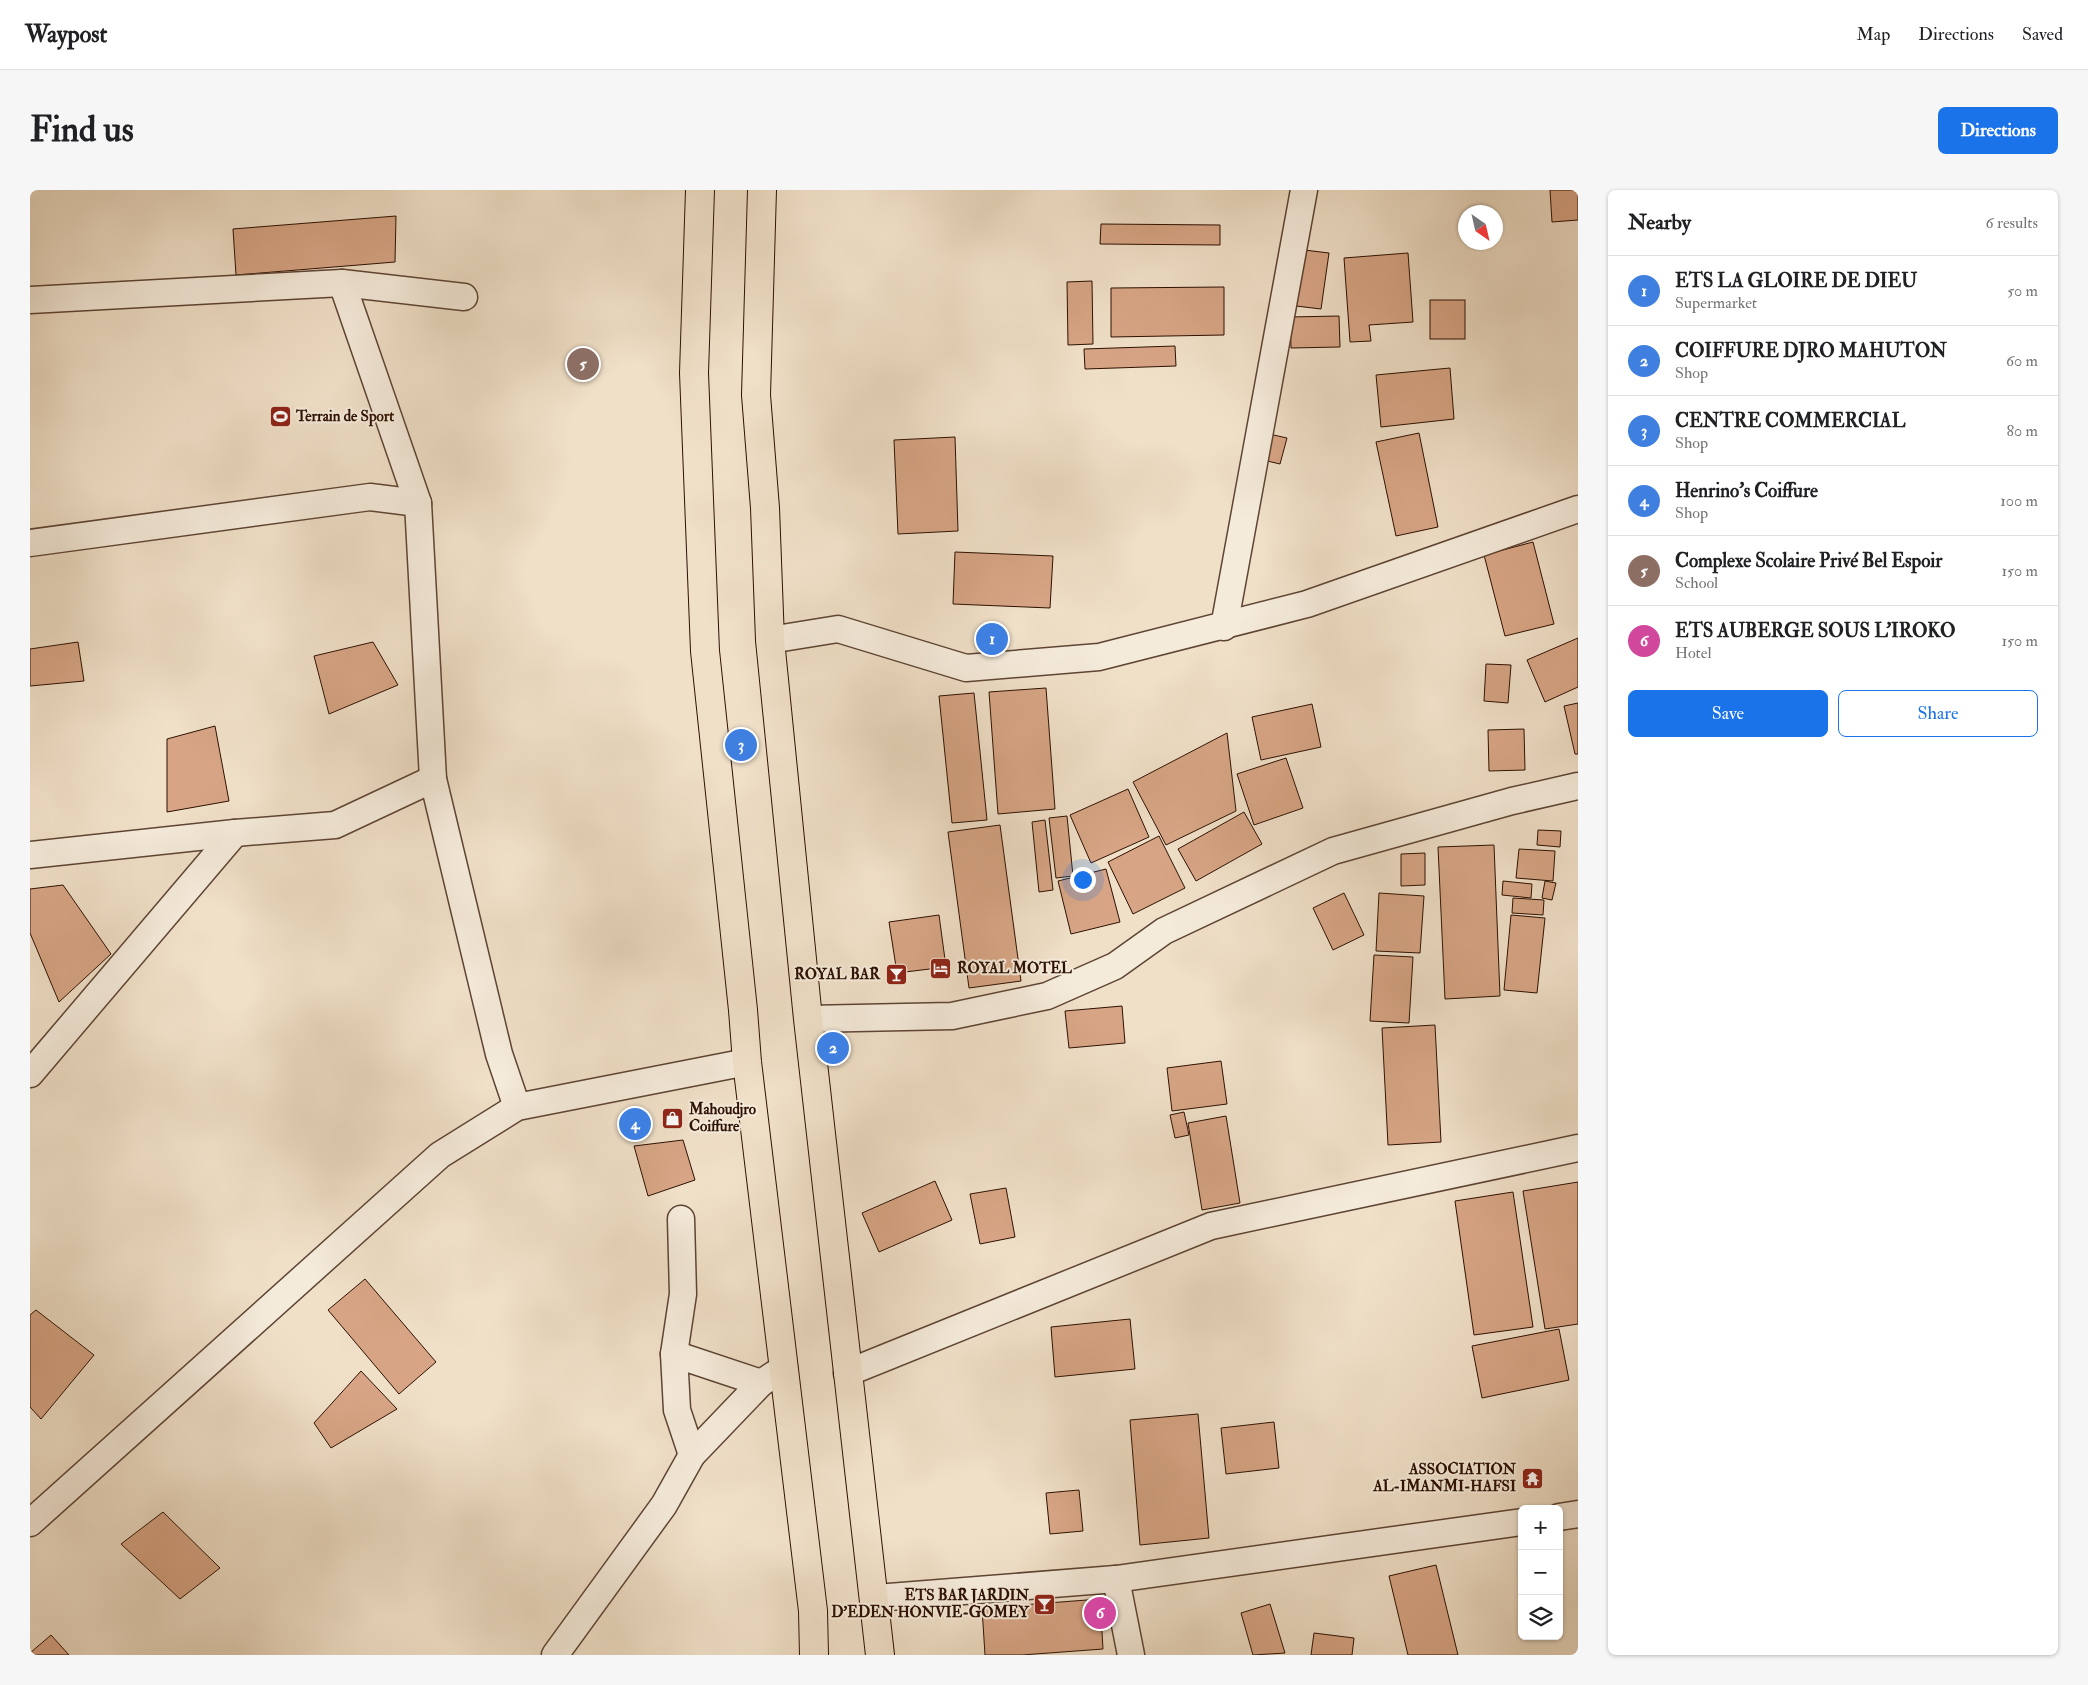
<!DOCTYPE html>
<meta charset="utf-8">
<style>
body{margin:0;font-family:"IM FELL Double Pica",serif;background:#f6f6f6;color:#202124}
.controls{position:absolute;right:15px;bottom:15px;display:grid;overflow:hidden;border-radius:8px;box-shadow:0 1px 4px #0004}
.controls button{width:45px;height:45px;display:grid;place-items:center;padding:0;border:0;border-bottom:1px solid #e0e0e0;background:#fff;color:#202124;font:25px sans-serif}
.compass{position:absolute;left:1428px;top:15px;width:45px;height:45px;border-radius:50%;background:#fff;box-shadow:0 1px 4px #0004;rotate:146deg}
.you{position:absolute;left:1052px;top:689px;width:18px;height:18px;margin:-12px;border:4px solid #fff;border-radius:50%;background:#1a73e8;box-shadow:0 0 0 8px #1a73e833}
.badge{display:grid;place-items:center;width:32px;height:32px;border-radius:50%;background:#1a73e8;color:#fff;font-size:16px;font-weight:700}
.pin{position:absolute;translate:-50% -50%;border:2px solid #fff;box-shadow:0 1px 5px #0006}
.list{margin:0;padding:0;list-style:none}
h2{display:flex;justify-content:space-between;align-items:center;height:65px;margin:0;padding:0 20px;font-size:21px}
h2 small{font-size:16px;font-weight:400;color:#757577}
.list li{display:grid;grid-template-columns:32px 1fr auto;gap:15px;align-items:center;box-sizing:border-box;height:70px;padding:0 20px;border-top:1px solid #e0e0e0}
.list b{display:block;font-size:19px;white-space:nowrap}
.list p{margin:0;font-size:16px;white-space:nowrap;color:#757577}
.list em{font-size:16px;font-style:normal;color:#757577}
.actions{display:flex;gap:10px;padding:15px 20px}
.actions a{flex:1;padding:11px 0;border:1px solid #1a73e8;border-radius:8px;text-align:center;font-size:18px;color:#1a73e8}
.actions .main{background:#1a73e8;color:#fff}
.icon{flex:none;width:28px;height:28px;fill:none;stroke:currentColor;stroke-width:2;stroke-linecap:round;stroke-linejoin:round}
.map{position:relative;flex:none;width:1548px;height:1465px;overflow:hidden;border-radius:8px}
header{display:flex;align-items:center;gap:30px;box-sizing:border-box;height:70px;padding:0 25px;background:#fff;border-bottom:1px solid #e0e0e0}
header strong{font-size:24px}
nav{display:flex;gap:28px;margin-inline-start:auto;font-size:18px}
.intro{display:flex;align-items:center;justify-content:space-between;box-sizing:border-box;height:120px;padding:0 30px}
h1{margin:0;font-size:35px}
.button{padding:12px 22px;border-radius:8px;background:#1a73e8;color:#fff;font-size:18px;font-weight:700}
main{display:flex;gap:30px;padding:0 30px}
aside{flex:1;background:#fff;border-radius:8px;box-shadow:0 1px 4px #0004}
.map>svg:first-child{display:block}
</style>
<header>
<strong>Waypost</strong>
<nav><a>Map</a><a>Directions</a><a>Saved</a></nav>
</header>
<div class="intro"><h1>Find us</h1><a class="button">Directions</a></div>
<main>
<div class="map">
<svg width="1548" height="1465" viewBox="0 0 1548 1465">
<rect width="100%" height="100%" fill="#f0e0c8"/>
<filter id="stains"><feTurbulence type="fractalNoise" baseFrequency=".004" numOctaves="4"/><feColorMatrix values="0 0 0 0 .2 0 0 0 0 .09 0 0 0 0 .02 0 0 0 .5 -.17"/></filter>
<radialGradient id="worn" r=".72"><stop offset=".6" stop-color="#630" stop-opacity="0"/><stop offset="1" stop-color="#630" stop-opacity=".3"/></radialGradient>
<g fill="#d7a585" stroke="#2d1002">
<polygon points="1520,0 1548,0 1548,30 1522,32"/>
<polygon points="366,26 365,72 206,85 203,39"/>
<polygon points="1071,34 1190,35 1190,55 1070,54"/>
<polygon points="1266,59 1299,63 1291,119 1258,115"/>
<polygon points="1378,63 1383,132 1339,135 1341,151 1320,152 1314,68"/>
<polygon points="1062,91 1063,154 1038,155 1037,92"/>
<polygon points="1194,97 1194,145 1081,147 1081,98"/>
<rect x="1400" y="110" width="35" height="39"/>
<polygon points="1309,126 1310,157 1261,158 1260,127"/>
<polygon points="1145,156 1146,176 1055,179 1054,159"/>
<polygon points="1420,178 1424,229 1351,237 1346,185"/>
<polygon points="1389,243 1408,337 1366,346 1346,252"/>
<polygon points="1239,244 1257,248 1250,274 1233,270"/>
<polygon points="925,247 928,341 868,344 864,250"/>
<polygon points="1503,352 1524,434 1475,446 1454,365"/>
<polygon points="925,362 1023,366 1020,418 923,414"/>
<polygon points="1548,448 1548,497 1515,512 1497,470"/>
<polygon points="48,452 54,491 0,496 0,459"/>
<polygon points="343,452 368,495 299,524 284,466"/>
<polygon points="1456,474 1481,475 1478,513 1454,511"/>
<polygon points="1016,498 1025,619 968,624 959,502"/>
<polygon points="944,503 957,630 922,633 909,506"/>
<polygon points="1548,513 1548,564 1545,564 1534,516"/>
<polygon points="1282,514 1291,557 1231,570 1222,527"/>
<polygon points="185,536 199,611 137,622 137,549"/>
<polygon points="1494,539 1495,580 1459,581 1458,540"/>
<polygon points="1197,543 1206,621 1136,655 1103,592"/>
<polygon points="1256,568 1273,618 1224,635 1207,584"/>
<polygon points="1098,599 1119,647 1061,673 1040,625"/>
<polygon points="1214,622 1232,654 1166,691 1148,659"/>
<polygon points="1037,626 1043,686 1026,688 1019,628"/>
<polygon points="1015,630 1023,700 1009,702 1002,632"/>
<polygon points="970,635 991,791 939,798 918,642"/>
<polygon points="1508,640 1531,641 1530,657 1507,655"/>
<polygon points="1129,646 1155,698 1103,724 1078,672"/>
<polygon points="1464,655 1470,806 1415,809 1408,657"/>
<polygon points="1489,659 1525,661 1523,691 1486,688"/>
<polygon points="1395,663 1395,695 1371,696 1371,664"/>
<polygon points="1076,679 1090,732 1041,744 1028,691"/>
<polygon points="1473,691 1502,694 1501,708 1472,705"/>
<polygon points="1515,691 1526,693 1522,710 1512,708"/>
<polygon points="33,695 81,764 29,812 0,743 0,699"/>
<polygon points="1314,703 1334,745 1303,760 1283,718"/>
<polygon points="1349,703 1394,706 1390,763 1346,761"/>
<polygon points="1483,708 1514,710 1513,725 1482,723"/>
<polygon points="909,725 916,777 867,783 859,732"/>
<polygon points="1481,725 1515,728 1507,803 1474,800"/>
<polygon points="1344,765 1383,767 1379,833 1340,831"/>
<polygon points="1092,816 1095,853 1039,858 1035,821"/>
<polygon points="1405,835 1411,952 1358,955 1352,838"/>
<polygon points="1191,871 1197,914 1142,921 1137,878"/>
<polygon points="1154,922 1159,945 1145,948 1140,925"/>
<polygon points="1196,926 1210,1013 1172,1020 1158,933"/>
<polygon points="653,950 665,990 618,1006 604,956"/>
<polygon points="905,991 922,1030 849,1062 832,1023"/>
<polygon points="1548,992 1548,1134 1515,1139 1493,1001"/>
<polygon points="976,998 985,1047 950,1054 940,1004"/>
<polygon points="1483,1002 1503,1137 1444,1145 1425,1011"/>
<polygon points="335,1089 406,1172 369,1204 298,1120"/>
<polygon points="6,1120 64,1165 11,1229 0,1217 0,1125"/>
<polygon points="1100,1129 1105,1179 1025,1187 1021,1137"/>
<polygon points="1529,1139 1539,1190 1452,1208 1442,1156"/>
<polygon points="331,1181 367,1219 301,1258 284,1233"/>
<polygon points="1168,1224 1179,1348 1110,1355 1100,1230"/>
<polygon points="1244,1232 1249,1278 1196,1284 1191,1238"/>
<polygon points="1049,1300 1053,1341 1020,1344 1016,1303"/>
<polygon points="133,1322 190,1378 150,1409 91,1354"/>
<polygon points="1406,1375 1428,1465 1378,1465 1359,1386"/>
<polygon points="1070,1409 1073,1459 992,1465 955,1465 952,1418"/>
<polygon points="1240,1414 1255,1463 1223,1465 1211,1423"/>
<polygon points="1284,1443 1324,1448 1322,1465 1281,1465"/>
<polygon points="21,1445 39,1465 0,1465 0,1463"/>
</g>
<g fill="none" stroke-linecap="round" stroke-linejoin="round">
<defs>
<g id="street">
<polyline points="312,93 388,313 403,589 469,864 487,917"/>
<polyline points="0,110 312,93 434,107"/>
<polyline points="0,353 340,307 388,313"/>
<polyline points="1194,437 1274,0"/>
<polyline points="740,450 808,439 936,478 1069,467 1277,414 1548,319"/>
<polyline points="0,665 205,643 305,635 403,589"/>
<polyline points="778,829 922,826 1017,806 1085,776 1134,741 1303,661 1482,611 1548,596"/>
<polyline points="0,884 205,643"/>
<polyline points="651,1029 653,1104 644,1164 647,1220 662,1265"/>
<polyline points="644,1164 731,1193"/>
<polyline points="817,1183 1181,1036 1548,958"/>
<polyline points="1529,1327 1548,1324"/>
<polyline points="0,1333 410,965 487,917 717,872"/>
<polyline points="1086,1389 1101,1465"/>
<polyline points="846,1408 1086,1389 1492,1332"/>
<polyline points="525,1465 634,1315 662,1265 731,1193 754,1178"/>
</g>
<g id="primary">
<polyline points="670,0 664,183 675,461 713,820 717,872 783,1421 784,1465"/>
<polyline points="732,0 726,205 735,318 740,450 778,829 850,1465"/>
</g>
</defs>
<use href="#street" stroke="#5e4434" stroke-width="29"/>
<use href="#primary" stroke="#2d1002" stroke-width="30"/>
<use href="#street" stroke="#f5ebdb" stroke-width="26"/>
<use href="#primary" stroke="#f0e0c8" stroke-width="28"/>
</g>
<defs>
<symbol id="stadium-square" viewBox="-11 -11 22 22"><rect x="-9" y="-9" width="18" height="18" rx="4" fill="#8f2418" stroke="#f5ebdb"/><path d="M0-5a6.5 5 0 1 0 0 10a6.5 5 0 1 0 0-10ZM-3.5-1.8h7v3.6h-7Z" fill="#fff"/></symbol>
<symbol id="hotel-square" viewBox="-11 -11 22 22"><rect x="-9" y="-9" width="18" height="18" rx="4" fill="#8f2418" stroke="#f5ebdb"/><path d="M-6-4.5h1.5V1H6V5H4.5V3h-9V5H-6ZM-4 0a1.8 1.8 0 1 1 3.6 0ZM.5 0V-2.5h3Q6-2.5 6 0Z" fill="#fff"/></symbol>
<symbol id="bar-square" viewBox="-11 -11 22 22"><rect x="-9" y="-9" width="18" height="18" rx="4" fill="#8f2418" stroke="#f5ebdb"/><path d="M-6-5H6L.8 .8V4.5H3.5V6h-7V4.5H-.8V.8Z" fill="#fff"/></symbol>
<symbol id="shop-square" viewBox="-11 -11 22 22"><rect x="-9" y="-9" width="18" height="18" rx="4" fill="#8f2418" stroke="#f5ebdb"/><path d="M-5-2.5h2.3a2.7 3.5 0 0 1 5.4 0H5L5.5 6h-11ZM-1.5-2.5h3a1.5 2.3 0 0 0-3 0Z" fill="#fff"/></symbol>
<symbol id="temple-square" viewBox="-11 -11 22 22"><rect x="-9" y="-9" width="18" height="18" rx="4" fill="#8f2418" stroke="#f5ebdb"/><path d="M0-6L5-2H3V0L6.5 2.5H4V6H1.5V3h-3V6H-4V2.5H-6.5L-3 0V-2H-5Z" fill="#fff"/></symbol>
</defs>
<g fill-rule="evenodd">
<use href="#stadium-square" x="238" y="214" width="25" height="25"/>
<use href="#hotel-square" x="898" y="766" width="25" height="25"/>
<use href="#bar-square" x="854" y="772" width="25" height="25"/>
<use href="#shop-square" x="630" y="916" width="25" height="25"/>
<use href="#temple-square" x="1490" y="1276" width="25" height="25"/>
<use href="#bar-square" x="1002" y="1402" width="25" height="25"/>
</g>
<g text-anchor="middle" stroke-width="4" stroke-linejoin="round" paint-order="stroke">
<g font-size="15" font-weight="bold" fill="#2d1002" stroke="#f5ebdb" text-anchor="start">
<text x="266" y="231">Terrain de Sport</text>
<text x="927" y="783">ROYAL MOTEL</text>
<text x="850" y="789" text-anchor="end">ROYAL BAR</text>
<text x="659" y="924">Mahoudjro<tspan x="659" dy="17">Coiffure</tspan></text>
<text x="1486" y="1284" text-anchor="end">ASSOCIATION<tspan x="1486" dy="17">AL-IMANMI-HAFSI</tspan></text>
<text x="999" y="1410" text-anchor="end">ETS BAR JARDIN<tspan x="999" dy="17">D'EDEN HONVIE-GOMEY</tspan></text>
</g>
</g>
<rect width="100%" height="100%" filter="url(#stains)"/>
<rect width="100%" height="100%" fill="url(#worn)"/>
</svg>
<div class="controls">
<button>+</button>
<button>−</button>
<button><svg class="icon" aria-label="layers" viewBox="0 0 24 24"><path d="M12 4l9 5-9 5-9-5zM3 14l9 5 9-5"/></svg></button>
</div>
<svg class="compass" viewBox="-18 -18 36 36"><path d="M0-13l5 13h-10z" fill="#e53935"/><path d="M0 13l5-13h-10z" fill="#757577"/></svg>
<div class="you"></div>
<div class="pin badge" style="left:962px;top:449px;background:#3f7fe0">1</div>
<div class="pin badge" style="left:803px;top:858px;background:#3f7fe0">2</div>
<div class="pin badge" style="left:711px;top:555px;background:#3f7fe0">3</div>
<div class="pin badge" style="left:605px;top:934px;background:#3f7fe0">4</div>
<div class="pin badge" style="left:553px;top:174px;background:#8d6e63">5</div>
<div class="pin badge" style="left:1070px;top:1423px;background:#d1479c">6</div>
</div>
<aside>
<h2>Nearby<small>6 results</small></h2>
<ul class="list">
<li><span class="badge" style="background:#3f7fe0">1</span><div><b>ETS LA GLOIRE DE DIEU</b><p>Supermarket</p></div><em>50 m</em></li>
<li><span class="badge" style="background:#3f7fe0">2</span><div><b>COIFFURE DJRO MAHUTON</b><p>Shop</p></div><em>60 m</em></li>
<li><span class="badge" style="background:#3f7fe0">3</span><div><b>CENTRE COMMERCIAL</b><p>Shop</p></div><em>80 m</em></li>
<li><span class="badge" style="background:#3f7fe0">4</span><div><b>Henrino's Coiffure</b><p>Shop</p></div><em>100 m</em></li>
<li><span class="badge" style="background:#8d6e63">5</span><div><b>Complexe Scolaire Privé Bel Espoir</b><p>School</p></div><em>150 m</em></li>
<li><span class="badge" style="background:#d1479c">6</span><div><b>ETS AUBERGE SOUS L'IROKO</b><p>Hotel</p></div><em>150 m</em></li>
</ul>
<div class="actions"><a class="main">Save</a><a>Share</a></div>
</aside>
</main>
